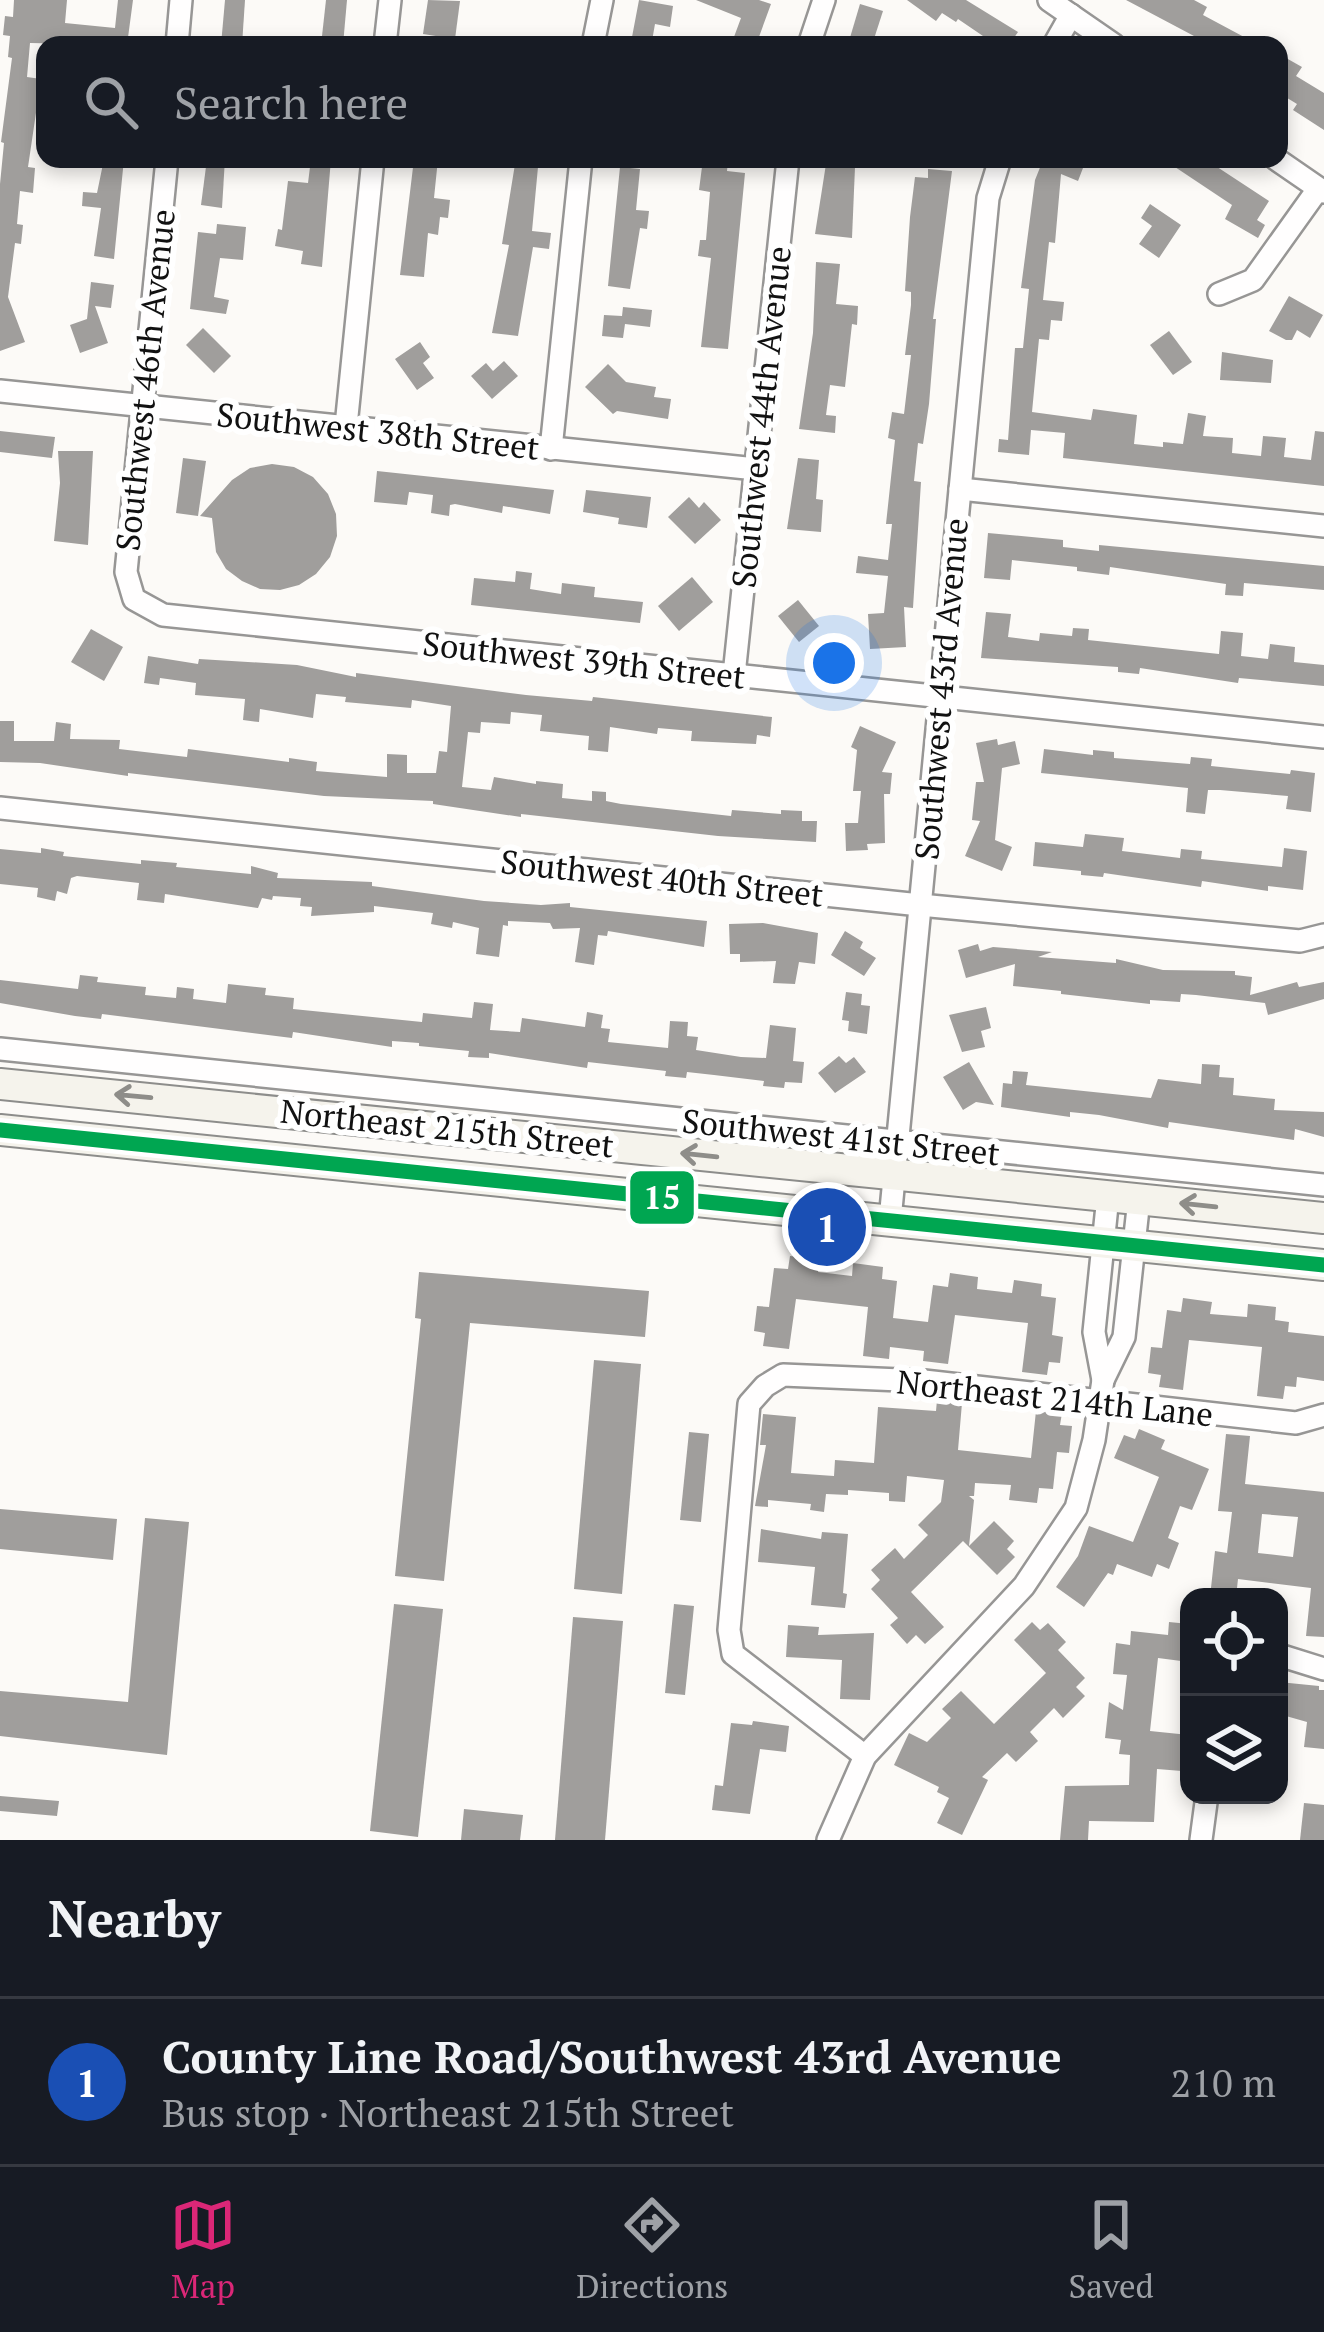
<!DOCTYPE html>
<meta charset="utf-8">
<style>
body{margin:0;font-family:"PT Serif",serif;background:#20242c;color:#f1f3f6}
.controls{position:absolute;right:36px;bottom:36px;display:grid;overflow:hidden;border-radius:24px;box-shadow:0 6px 18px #0003}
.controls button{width:108px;height:108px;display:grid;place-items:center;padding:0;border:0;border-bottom:3px solid #363941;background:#171b24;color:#f1f3f6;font:60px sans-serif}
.you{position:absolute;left:834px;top:663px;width:42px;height:42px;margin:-30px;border:9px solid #fff;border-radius:50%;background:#1a73e8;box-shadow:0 0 0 18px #1a73e833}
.badge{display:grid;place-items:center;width:78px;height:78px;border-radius:50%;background:#db2777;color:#fff;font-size:39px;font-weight:700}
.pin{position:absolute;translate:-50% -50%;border:6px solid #fff;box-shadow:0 3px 12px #0006}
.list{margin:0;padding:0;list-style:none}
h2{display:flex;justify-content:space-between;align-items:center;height:156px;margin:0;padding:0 48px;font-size:51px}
h2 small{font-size:39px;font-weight:400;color:#9ea1a6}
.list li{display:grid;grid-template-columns:78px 1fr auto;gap:36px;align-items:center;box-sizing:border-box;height:168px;padding:0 48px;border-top:3px solid #363941}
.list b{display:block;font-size:45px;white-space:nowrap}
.list p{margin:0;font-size:39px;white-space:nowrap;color:#9ea1a6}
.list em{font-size:39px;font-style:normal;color:#9ea1a6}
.icon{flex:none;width:66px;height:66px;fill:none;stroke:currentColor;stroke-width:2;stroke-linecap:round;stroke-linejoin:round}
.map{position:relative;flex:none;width:1324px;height:1840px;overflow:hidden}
.search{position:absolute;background:#171b24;box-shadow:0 6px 18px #0003;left:36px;right:36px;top:36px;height:132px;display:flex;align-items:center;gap:30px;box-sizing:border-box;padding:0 42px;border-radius:24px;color:#9ea1a6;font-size:45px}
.sheet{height:324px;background:#171b24}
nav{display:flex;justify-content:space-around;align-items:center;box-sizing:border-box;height:168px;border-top:3px solid #363941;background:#171b24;font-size:33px;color:#9ea1a6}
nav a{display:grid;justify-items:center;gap:6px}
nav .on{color:#db2777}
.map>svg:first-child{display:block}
</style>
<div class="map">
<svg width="1324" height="1840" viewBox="0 0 1324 1840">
<rect width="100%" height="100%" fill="#fcfaf7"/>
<g fill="#a09e9c" fill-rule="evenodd">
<polygon points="14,0 67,0 65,23 115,28 118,0 133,0 127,45 30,43 27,77 41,79 28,167 35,168 33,193 20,191 17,224 23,225 21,244 15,243 8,297 25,342 0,351 0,184 4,143 1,142 12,58 8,57 10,36 3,35 5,16 13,17"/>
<polygon points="225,0 245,0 242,45 221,45"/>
<polygon points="326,0 347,0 343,45 321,45"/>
<polygon points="428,0 460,1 455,39 423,34"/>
<polygon points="639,0 673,6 670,27 655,24 652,41 632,37"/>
<polygon points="696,0 759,0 771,4 756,45 731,45 741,18"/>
<polygon points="907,0 966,0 1018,32 1009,45 976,45 983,36 958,19 956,22 942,13 936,21"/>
<polygon points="1126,0 1194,0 1207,7 1203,15 1259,45 1211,45"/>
<polygon points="860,4 883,11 872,45 849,41"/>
<polygon points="1279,54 1302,67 1296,76 1324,93 1324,130 1293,110 1297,104 1279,93"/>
<polygon points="104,159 124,159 114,259 94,256 101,208 82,206 83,192 97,193"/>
<polygon points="207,159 225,159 222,208 201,205"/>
<polygon points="311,159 331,159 322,267 301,264 303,251 275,246 278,229 282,230 288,181 308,183"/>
<polygon points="414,159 438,159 434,198 450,200 448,218 440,217 438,235 428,233 424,277 400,275"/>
<polygon points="703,159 728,161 727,171 745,173 728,349 701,347 711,258 698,256 700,240 706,240 710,192 699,190"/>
<polygon points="1026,159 1063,159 1083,168 1078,181 1061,174 1055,243 1049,242 1043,300 1064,302 1062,321 1051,320 1049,340 1039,339 1032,412 1091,420 1093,409 1137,415 1134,444 1163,447 1163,442 1183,444 1188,413 1206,416 1203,436 1233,438 1232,453 1261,456 1263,436 1286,438 1284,457 1311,460 1315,431 1324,432 1324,486 1063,458 1065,433 1031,430 1029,455 998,452 999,439 1008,440 1015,348 1023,348 1029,289 1021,288 1035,180 1041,165"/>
<polygon points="1163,159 1205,159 1269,201 1257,220 1265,225 1258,238 1225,219 1232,205"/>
<polygon points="515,164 538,167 532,231 551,233 549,249 533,247 518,336 492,333 509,245 502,244"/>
<polygon points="826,164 855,167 852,238 815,234"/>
<polygon points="620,167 640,169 636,210 649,211 647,229 640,228 630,289 608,286"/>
<polygon points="928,169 952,171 933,319 936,319 929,404 923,444 918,443 914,481 921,482 913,608 904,607 906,647 870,649 868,614 884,613 888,576 856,573 858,556 888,560 892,524 886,524 895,440 888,438 892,412 904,414 911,355 905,355 911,305 911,292 905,291 910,217 915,177 928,178"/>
<polygon points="1150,204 1181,225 1159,258 1139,244 1152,226 1141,218"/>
<polygon points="217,224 246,227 243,260 220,258 214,297 229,300 226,314 190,309 198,232 216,234"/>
<polygon points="816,262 840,264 836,304 858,306 857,325 852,324 845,387 830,385 826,415 836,416 835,433 799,429 813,333"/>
<polygon points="91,282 114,285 111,308 95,306 108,343 80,353 70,325 87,319"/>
<polygon points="1289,296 1323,315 1310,338 1297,330 1292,340 1286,340 1269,331"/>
<polygon points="623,307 652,310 650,327 625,324 623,338 602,336 604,315 622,316"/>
<polygon points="203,328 231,356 214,373 186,345"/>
<polygon points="1169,331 1192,362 1173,375 1150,345"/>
<polygon points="420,342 430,357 423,363 434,378 417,390 395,359"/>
<polygon points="1222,352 1273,360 1271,383 1220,380"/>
<polygon points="504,361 518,376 492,399 471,376 486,363 493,371"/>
<polygon points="608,364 626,382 656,387 654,397 671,399 668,419 617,411 613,414 585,387"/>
<polygon points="0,431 55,437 52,458 0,452"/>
<polygon points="58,451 93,451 88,545 54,541 60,483"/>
<polygon points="183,458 206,461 198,516 176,513"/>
<polygon points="798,458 819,460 816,499 823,500 821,532 787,529"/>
<polygon points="272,464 294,467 313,477 328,494 336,514 337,536 330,557 316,574 299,585 280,590 260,589 242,581 226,569 216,552 212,518 200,516 232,480 250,468"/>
<polygon points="377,471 554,490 550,514 503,506 502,513 455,504 450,505 449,516 431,513 433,495 409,492 407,505 374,502"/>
<polygon points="586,490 651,497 647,528 618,524 619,518 583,512"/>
<polygon points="689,497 699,508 704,502 721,520 695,544 668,517"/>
<polygon points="988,533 1063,540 1063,547 1099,551 1099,545 1324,566 1324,590 1244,583 1243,596 1225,595 1226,584 1110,567 1109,575 1077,571 1077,567 1012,560 1010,580 984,578"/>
<polygon points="516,571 532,573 530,589 561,594 562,583 595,587 594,597 643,602 640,623 471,605 474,578 515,582"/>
<polygon points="692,577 713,602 679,631 658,606"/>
<polygon points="798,600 819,626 799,642 778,616"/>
<polygon points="986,612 1011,614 1008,637 1039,641 1040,633 1072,636 1073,628 1089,629 1088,640 1219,654 1221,631 1243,633 1241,656 1268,659 1270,644 1295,647 1294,662 1324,665 1324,686 1239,678 1238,683 1140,668 1139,674 1118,672 1118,667 981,658"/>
<polygon points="91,629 123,647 104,681 71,662"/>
<polygon points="148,656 198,664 199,659 297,665 356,677 356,673 526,695 592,701 593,697 772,717 770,737 757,735 756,744 691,741 692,731 658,728 657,734 610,727 608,752 588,750 589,736 540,731 542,715 511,712 510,724 481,722 480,733 468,732 462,787 491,790 494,777 536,784 536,781 563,784 562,798 592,801 592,791 606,792 606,801 621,804 731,816 732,810 781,814 781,810 802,811 802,821 817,821 816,842 718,836 521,814 521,817 433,804 433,801 324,796 128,773 128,776 40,763 0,762 0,721 14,721 14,741 54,741 56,722 71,724 70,739 120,740 119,749 187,757 188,749 289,762 289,758 317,762 316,771 387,777 387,754 407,755 407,773 436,773 439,751 447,752 451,706 412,700 411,708 345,702 346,697 316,694 313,718 260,709 259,722 243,720 245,699 195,695 196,683 160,678 159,685 144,683"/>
<polygon points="860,726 896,742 882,772 892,773 890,794 884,794 885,843 867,844 868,850 846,851 845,823 858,823 861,791 853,791 857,750 851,747"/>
<polygon points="997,739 998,745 1015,741 1020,764 1002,768 995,840 1012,847 1002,871 965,856 980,821 972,820 976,782 984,782 976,743"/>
<polygon points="1044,749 1093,755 1093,750 1114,752 1114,758 1190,764 1191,757 1212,759 1211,766 1290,774 1291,770 1315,773 1311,812 1286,809 1288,796 1220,790 1208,790 1205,814 1186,812 1188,788 1041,773"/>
<polygon points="1085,834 1124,838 1122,851 1180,858 1181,849 1202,851 1201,859 1282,867 1284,848 1307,851 1303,890 1268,886 1268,891 1202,881 1201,887 1104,873 1103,877 1081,875 1081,871 1033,866 1035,842 1083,847"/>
<polygon points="41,848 64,852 63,856 141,864 141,860 177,863 176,867 251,874 251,866 278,873 277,878 372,882 372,886 484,901 541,905 570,903 570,907 707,921 704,947 608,931 607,936 598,935 594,965 575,962 580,928 553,929 550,923 508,921 508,926 503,925 499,957 476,954 479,928 453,922 452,928 431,924 433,913 374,906 374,912 311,916 312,907 300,906 301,898 273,896 272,900 262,898 258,908 165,894 164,903 137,900 139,883 77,876 71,878 67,894 57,891 55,901 37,897 38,888 0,884 0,849 41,853"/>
<polygon points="763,923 818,933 815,964 799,962 795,984 773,983 776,961 740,962 740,954 730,954 729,924"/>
<polygon points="845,931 863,942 860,948 876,958 864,976 831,955"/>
<polygon points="978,944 980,951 993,947 1052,952 1038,957 1116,963 1116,959 1163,970 1235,971 1235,975 1252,977 1250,995 1297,982 1299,987 1324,982 1324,999 1268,1015 1265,1003 1196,995 1181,994 1180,1002 1150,1000 1150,1004 1061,994 1061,991 1013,986 1015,964 966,978 958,950"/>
<polygon points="80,975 98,977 97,982 146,987 145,995 176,998 177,987 194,989 193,999 226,1003 228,984 266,988 265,995 294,998 293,1009 422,1022 423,1013 472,1018 474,1002 493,1004 490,1030 520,1032 522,1018 585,1027 587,1012 603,1015 601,1028 610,1029 608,1042 668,1048 670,1021 688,1022 687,1036 698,1037 696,1050 741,1057 766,1058 770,1025 796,1028 793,1061 804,1062 802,1083 785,1082 784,1088 763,1086 764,1081 714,1075 687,1072 686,1078 665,1076 666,1071 588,1062 587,1068 489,1053 489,1058 468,1057 469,1051 419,1046 419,1043 392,1041 392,1047 293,1032 292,1038 102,1014 101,1019 75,1016 0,1003 0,980 78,989"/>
<polygon points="846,992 862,994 861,1005 870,1006 867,1034 848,1031 849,1021 842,1020"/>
<polygon points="986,1007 991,1028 981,1031 985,1047 962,1052 949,1015"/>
<polygon points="839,1056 846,1063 854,1057 866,1072 835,1093 818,1073"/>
<polygon points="969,1062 994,1105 976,1102 963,1110 943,1077"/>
<polygon points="1202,1064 1220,1065 1219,1077 1234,1078 1233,1095 1275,1099 1274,1110 1324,1112 1324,1137 1295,1129 1294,1140 1169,1122 1168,1128 1099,1115 1070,1112 1070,1117 1001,1107 1003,1083 1012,1084 1013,1071 1028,1072 1026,1085 1151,1098 1158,1079 1201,1084"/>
<polygon points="790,1256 820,1259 818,1272 852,1276 853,1263 883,1267 882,1279 897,1281 893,1318 928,1322 933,1285 948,1287 950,1273 978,1277 977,1289 1012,1293 1014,1280 1042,1284 1041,1296 1056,1298 1052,1335 1063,1337 1060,1363 1049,1362 1047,1375 1022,1372 1028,1323 955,1315 948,1364 923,1361 924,1351 890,1347 889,1359 863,1356 868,1307 796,1299 789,1349 763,1346 765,1333 754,1331 757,1306 769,1307 774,1268 788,1269"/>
<polygon points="419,1272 649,1291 645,1337 470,1323 444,1581 395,1576 421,1319 415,1318"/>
<polygon points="1183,1298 1212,1302 1210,1314 1247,1317 1248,1304 1276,1307 1275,1320 1289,1322 1288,1332 1324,1336 1324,1381 1297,1377 1296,1387 1285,1386 1283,1399 1257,1396 1262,1347 1189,1340 1183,1390 1159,1387 1161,1375 1148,1373 1151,1347 1162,1348 1167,1310 1181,1312"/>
<polygon points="594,1360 641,1364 622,1594 574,1589"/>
<polygon points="937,1400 962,1403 958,1450 1031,1458 1036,1411 1062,1413 1060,1425 1072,1426 1069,1453 1057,1452 1053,1489 1039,1488 1037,1503 1009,1500 1011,1485 975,1483 974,1496 969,1496 974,1500 969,1546 994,1521 1014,1541 1007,1549 1015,1557 997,1575 963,1541 911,1592 944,1627 925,1644 916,1635 907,1644 890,1625 898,1618 871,1589 880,1580 871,1570 895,1548 904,1559 928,1535 918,1525 941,1502 944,1480 907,1476 905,1502 889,1501 889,1493 848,1490 848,1495 826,1494 824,1512 810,1510 811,1504 768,1500 768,1507 755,1506 766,1445 760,1445 763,1414 796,1417 791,1473 834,1476 835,1460 874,1463 878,1407 936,1411"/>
<polygon points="1139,1429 1165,1440 1161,1449 1209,1469 1192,1510 1180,1506 1168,1538 1179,1543 1169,1569 1157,1564 1152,1577 1117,1564 1113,1575 1108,1573 1084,1607 1056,1587 1078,1556 1089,1526 1133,1542 1159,1477 1114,1458 1124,1435 1135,1439"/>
<polygon points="689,1432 709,1434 701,1522 680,1520"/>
<path d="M 1226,1434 L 1250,1436 L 1245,1484 L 1324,1492 L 1324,1637 L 1306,1636 L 1311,1588 L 1238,1579 L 1236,1597 L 1210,1597 L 1215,1551 L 1227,1553 L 1232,1512 L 1218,1511 ZM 1262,1514 L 1298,1517 L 1293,1557 L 1258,1553 Z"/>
<polygon points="0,1509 117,1519 113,1560 0,1549"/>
<polygon points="145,1518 189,1522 167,1755 0,1736 0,1691 128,1702"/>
<polygon points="761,1529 821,1539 822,1532 848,1534 843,1593 847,1594 845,1608 811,1605 815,1567 758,1562"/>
<polygon points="394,1604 443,1609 418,1837 370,1831"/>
<polygon points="674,1604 694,1606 685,1695 665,1693"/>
<polygon points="573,1617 623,1621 605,1840 555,1840"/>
<polygon points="1032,1622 1040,1630 1048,1623 1066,1642 1058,1650 1085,1678 1076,1687 1085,1696 1063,1718 1054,1708 1030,1732 1038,1741 1016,1762 1007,1753 982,1777 988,1780 962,1835 937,1823 949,1798 937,1792 939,1787 894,1765 909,1733 927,1742 951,1718 942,1709 961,1691 994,1724 1046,1673 1014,1640"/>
<polygon points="1169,1622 1189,1624 1189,1662 1158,1658 1150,1731 1189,1735 1189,1760 1184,1760 1182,1771 1157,1769 1154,1822 1089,1821 1088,1840 1060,1840 1065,1786 1129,1785 1130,1755 1119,1754 1121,1740 1105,1738 1109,1702 1123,1710 1127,1675 1113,1674 1116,1643 1130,1645 1131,1631 1168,1635"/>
<polygon points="788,1625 819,1627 818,1635 874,1633 870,1700 840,1699 842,1660 786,1657"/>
<polygon points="1279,1682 1319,1686 1319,1690 1324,1690 1324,1749 1304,1747 1307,1722 1279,1714"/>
<polygon points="753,1721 789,1726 786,1752 760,1749 750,1814 712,1810 715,1785 723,1786 731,1723 752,1725"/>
<polygon points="0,1796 59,1801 57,1816 0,1811"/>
<polygon points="1304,1803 1324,1805 1324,1840 1300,1840"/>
<polygon points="464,1809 523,1815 520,1840 461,1840"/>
</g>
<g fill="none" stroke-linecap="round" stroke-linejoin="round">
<defs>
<g id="street">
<polyline points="1049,0 1114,45"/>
<polyline points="177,45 181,0"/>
<polyline points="385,45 390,0"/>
<polyline points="593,45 602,0"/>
<polyline points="809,45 824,0"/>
<polyline points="1054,45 1071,15"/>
<polyline points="167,159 126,572 134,599 163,615 1324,737"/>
<polyline points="1276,159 1324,192"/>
<polyline points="1219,294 1253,280 1318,189"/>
<polyline points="0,391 756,469"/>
<polyline points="346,426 373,159"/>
<polyline points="551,449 581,159"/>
<polyline points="960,489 1324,526"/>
<polyline points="734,675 788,159"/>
<polyline points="0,808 920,905 1300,941 1324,935"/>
<polyline points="0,1049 1324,1185"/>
<polyline points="1108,1196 1094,1332 1103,1380 1124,1337 1139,1199"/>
<polyline points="890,1220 988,198 1000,159"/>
<polyline points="1279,1655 1324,1669"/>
<polyline points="865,1756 733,1654 729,1630 749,1404 765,1386 783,1375 924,1381 1296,1423 1324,1415"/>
<polyline points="828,1840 865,1756 1024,1586 1076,1508 1094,1440 1103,1380"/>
<polyline points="1201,1840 1207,1795"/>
</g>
<g id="secondary">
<polyline points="0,1084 1324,1218"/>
<polyline points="0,1130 1324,1265"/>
</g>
</defs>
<use href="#street" stroke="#979695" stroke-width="26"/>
<use href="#secondary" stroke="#8d8d8b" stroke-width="34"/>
<use href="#street" stroke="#fffefe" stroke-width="21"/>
<use href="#secondary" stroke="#f5f3ec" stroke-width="30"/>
<defs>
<polyline id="bus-1" points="0,1130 1324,1265"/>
</defs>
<use href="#bus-1" stroke="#fff" stroke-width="24"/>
<use href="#bus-1" stroke="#00a651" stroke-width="15"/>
</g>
<defs><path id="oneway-shaft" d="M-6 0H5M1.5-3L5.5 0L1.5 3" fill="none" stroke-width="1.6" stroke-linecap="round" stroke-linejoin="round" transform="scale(3)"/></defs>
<g stroke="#8e8d89">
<use href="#oneway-shaft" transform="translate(133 1096) rotate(-175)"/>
<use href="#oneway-shaft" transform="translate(699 1155) rotate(-174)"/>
<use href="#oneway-shaft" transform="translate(1198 1205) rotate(-174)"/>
</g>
<g text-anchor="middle" stroke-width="12" stroke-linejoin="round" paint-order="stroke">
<g font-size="33" fill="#111" stroke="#fff">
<text transform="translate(145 380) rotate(-84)" y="12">Southwest 46th Avenue</text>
<text transform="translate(761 417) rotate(-84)" y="12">Southwest 44th Avenue</text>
<text transform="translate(378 431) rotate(6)" y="12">Southwest 38th Street</text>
<text transform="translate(584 660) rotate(6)" y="12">Southwest 39th Street</text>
<text transform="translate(941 689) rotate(-85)" y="12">Southwest 43rd Avenue</text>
<text transform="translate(662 878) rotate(6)" y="12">Southwest 40th Street</text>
<text transform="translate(447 1128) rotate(6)" y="12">Northeast 215th Street</text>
<text transform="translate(841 1137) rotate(6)" y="12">Southwest 41st Street</text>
<text transform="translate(1055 1398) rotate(6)" y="12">Northeast 214th Lane</text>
</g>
</g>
<rect stroke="#fff" stroke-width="4.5" x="628" y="1169" width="68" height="57" rx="12" fill="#00a651"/>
<g font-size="33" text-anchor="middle" font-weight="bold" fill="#fff">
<text x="662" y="1209">15</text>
</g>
</svg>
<div class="controls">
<button><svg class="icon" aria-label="locate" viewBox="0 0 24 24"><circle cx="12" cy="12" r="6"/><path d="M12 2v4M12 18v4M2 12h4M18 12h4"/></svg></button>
<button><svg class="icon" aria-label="layers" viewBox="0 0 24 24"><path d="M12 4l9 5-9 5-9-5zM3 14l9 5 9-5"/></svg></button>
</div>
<div class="you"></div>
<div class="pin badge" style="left:827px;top:1227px;background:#1a4fb4">1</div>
<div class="search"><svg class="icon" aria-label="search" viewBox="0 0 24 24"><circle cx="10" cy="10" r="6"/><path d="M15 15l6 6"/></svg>Search here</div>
</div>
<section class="sheet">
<h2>Nearby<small></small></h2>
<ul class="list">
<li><span class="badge" style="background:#1a4fb4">1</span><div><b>County Line Road/Southwest 43rd Avenue</b><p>Bus stop · Northeast 215th Street</p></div><em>210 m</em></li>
</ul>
</section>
<nav>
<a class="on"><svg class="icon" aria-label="map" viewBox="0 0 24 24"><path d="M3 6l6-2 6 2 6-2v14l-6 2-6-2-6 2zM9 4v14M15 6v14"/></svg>Map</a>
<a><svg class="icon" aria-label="directions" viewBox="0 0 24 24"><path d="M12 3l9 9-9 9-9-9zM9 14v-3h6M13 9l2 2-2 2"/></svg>Directions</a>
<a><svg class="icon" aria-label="saved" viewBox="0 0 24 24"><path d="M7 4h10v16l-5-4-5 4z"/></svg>Saved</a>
</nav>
